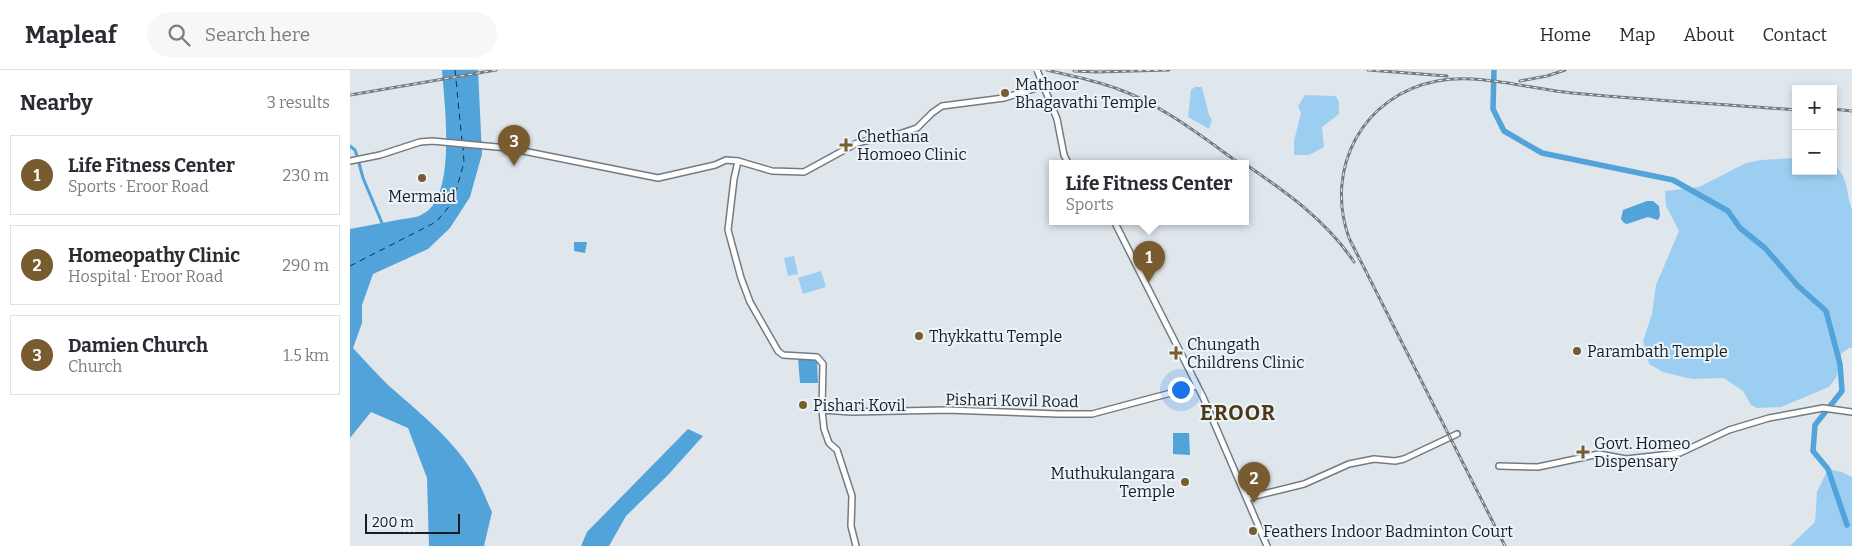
<!DOCTYPE html>
<meta charset="utf-8">
<style>
body{margin:0;font-family:Bitter,serif;background:#f7f7f7;color:#2b2b33}
.controls{position:absolute;right:15px;top:15px;display:grid;overflow:hidden;border-radius:0px;box-shadow:0 2px 8px #0003}
.controls button{width:45px;height:45px;display:grid;place-items:center;padding:0;border:0;border-bottom:1px solid #e1e1e2;background:#fff;color:#2b2b33;font:25px sans-serif}
.scale{position:absolute;left:15px;bottom:12px;width:95px;box-sizing:border-box;padding-left:5px;border:2px solid #1a1d1f;border-top:0;font-size:14px;line-height:18px;white-space:nowrap;color:#1a1d1f;-webkit-text-stroke:4px #ecf4fb;paint-order:stroke}
.you{position:absolute;left:830px;top:319px;width:18px;height:18px;margin:-12px;border:4px solid #fff;border-radius:50%;background:#1a73e8;box-shadow:0 0 0 8px #1a73e833}
.badge{display:grid;place-items:center;width:32px;height:32px;border-radius:50%;background:#785b2f;color:#fff;font-size:16px;font-weight:700}
.pin{position:absolute;translate:-50% -41px;filter:drop-shadow(0 1px 2px #0008)}
.pin::after{content:'';position:absolute;top:26px;width:18px;height:15px;background:inherit;clip-path:polygon(0 0,100% 0,50% 100%)}
.popup{position:absolute;left:699px;top:90px;width:200px;height:65px;box-sizing:border-box;display:grid;place-content:center;border-radius:0px;background:#fff;filter:drop-shadow(0 1px 4px #0005);font-size:16px;white-space:nowrap;color:#7c7c81}
.popup b{font-size:19px;color:#2b2b33}
.popup::after{content:'';position:absolute;left:50%;top:100%;margin-left:-10px;border:10px solid transparent;border-top-color:#fff}
.list{margin:0;padding:0;list-style:none}
h2{display:flex;justify-content:space-between;align-items:center;height:65px;margin:0;padding:0 20px;font-size:21px}
h2 small{font-size:16px;font-weight:400;color:#7c7c81}
.list li{display:grid;grid-template-columns:32px 1fr auto;gap:15px;align-items:center;box-sizing:border-box;height:80px;margin:0 10px 10px;padding:0 10px;border:1px solid #e1e1e2;border-radius:0px}
.list b{display:block;font-size:19px;white-space:nowrap}
.list p{margin:0;font-size:16px;white-space:nowrap;color:#7c7c81}
.list em{font-size:16px;font-style:normal;color:#7c7c81}
.icon{flex:none;width:28px;height:28px;fill:none;stroke:currentColor;stroke-width:2;stroke-linecap:round;stroke-linejoin:round}
.map{position:relative;flex:none;width:1502px;height:476px;overflow:hidden}
header{display:flex;align-items:center;gap:30px;box-sizing:border-box;height:70px;padding:0 25px;background:#fff;border-bottom:1px solid #e1e1e2}
header strong{font-size:24px}
nav{display:flex;gap:28px;margin-inline-start:auto;font-size:18px}
.search{width:350px;height:45px;background:#f7f7f7;display:flex;align-items:center;gap:12px;box-sizing:border-box;padding:0 18px;border-radius:28px;color:#7c7c81;font-size:19px}
main{display:flex}
aside{flex:1;background:#fff}
.map>svg:first-child{display:block}
</style>
<header>
<strong>Mapleaf</strong>
<div class="search"><svg class="icon" aria-label="search" viewBox="0 0 24 24"><circle cx="10" cy="10" r="6"/><path d="M15 15l6 6"/></svg>Search here</div>
<nav><a>Home</a><a>Map</a><a>About</a><a>Contact</a></nav>
</header>
<main>
<aside>
<h2>Nearby<small>3 results</small></h2>
<ul class="list">
<li><span class="badge">1</span><div><b>Life Fitness Center</b><p>Sports · Eroor Road</p></div><em>230 m</em></li>
<li><span class="badge">2</span><div><b>Homeopathy Clinic</b><p>Hospital · Eroor Road</p></div><em>290 m</em></li>
<li><span class="badge">3</span><div><b>Damien Church</b><p>Church</p></div><em>1.5 km</em></li>
</ul>
</aside>
<div class="map">
<svg width="1502" height="476" viewBox="0 0 1502 476">
<rect width="100%" height="100%" fill="#dfe7ed"/>
<g fill="#9ccef2">
<polygon points="845,17 852,17 859,45 862,50 859,59 838,47 841,20"/>
<polygon points="955,25 986,26 989,32 989,44 972,57 974,77 959,85 944,85 944,71 951,43 948,36"/>
<path d="M 1446,88 L 1446,101 L 1483,101 L 1483,94 C 1500,108 1495,122 1502,139 L 1502,278 L 1499,278 L 1491,284 L 1487,306 L 1479,317 L 1431,337 L 1407,338 L 1401,335 L 1393,321 L 1374,308 L 1342,309 L 1313,302 L 1299,294 L 1293,271 L 1302,244 L 1306,215 L 1329,161 L 1316,136 L 1315,121 L 1349,117 L 1396,93 L 1411,90 Z"/>
<polygon points="444,186 448,204 438,206 434,188"/>
<polygon points="471,201 476,217 453,224 448,208"/>
<polygon points="1478,399 1492,402 1502,407 1502,476 1440,476 1465,452 1467,422"/>
</g>
<g fill="#52a3d9">
<path d="M 92,0 L 128,0 L 132,84 L 120,127 L 100,158 L 78,179 L 23,204 L 12,235 L 12,253 L 3,278 C 14,290 25,302 37,314 C 67,341 100,366 122,401 C 130,413 136,429 142,442 L 134,476 L 79,476 L 77,408 L 58,358 L 21,342 L 0,368 L 0,159 C 18,156 35,152 53,149 C 58,148 66,148 71,145 C 108,130 94,31 92,0 Z"/>
<polygon points="1297,131 1303,131 1309,136 1310,146 1308,150 1298,147 1277,154 1274,153 1271,149 1273,140"/>
<polygon points="224,172 237,172 235,183 224,181"/>
<polygon points="452,287 464,288 467,291 468,313 450,313 448,288"/>
<polygon points="338,359 353,366 318,405 276,446 259,476 231,476 237,462"/>
<polygon points="823,363 839,363 840,385 823,384"/>
</g>
<g fill="none" stroke-linecap="round" stroke-linejoin="round">
<g stroke="#52a3d9" stroke-width="3">
<polyline points="0,76 5,80 7,86"/>
<polyline points="9,93 13,108 32,153"/>
</g>
<polyline stroke="#52a3d9" stroke-width="5.5" points="1144,0 1143,39 1154,61 1192,83 1323,110 1378,141 1390,158 1415,178 1448,216 1476,241 1490,294 1492,321 1465,355 1463,381 1478,399 1497,455"/>
<g stroke="#0f3349" stroke-width="1" stroke-dasharray="6 5" stroke-linecap="butt">
<polyline points="105,0 112,71"/>
<polyline points="0,196 86,152 103,132 114,92 113,77"/>
</g>
<defs>
<g id="secondary">
<polyline points="714,85 718,93"/>
<polyline points="0,91 30,85 70,72 82,71 158,78 308,108 365,95 376,90 388,91 422,101 454,102 507,73 524,69 534,69 567,58 582,43 592,36 654,28 696,15"/>
<polyline points="388,91 384,109 378,160 391,208 400,232 428,281 433,285 467,287 473,294 472,340 474,359 479,373 487,380 502,426 501,456 506,476"/>
<polyline points="764,151 853,327 917,476"/>
<polyline points="472,340 501,342 597,340 709,344 742,344 847,316"/>
<polyline points="1149,396 1188,397 1249,384 1276,389 1330,383 1379,360 1419,348 1473,338 1502,342"/>
<polyline points="897,428 954,414 999,394 1024,389 1045,391 1054,389 1107,364"/>
</g>
</defs>
<use href="#secondary" stroke="#747b80" stroke-width="8"/>
<use href="#secondary" stroke="#fff" stroke-width="5"/>
<defs>
<g id="rail">
<path d="M 697,0 C 721,6 745,10 768,19 C 812,35 851,66 889,93"/>
<polyline points="1018,0 1097,6"/>
<polyline points="724,1 747,2 819,0"/>
<polyline points="1170,11 1197,6 1215,0"/>
<polyline points="0,25 146,0"/>
<polyline points="1483,39 1502,41"/>
<path d="M 895,94 C 936,122 977,151 1004,192"/>
<path d="M 1155,476 L 999,168 C 974,98 1013,25 1087,11 C 1130,3 1179,19 1222,23 C 1297,30 1371,34 1446,40"/>
</g>
</defs>
<use href="#rail" stroke="#757b7f" stroke-width="3"/>
<use href="#rail" stroke="#ecf4fb" stroke-width="1" stroke-dasharray="4" stroke-linecap="butt"/>
<defs>
<polyline id="secondary-bridge" points="687,0 707,49 714,85"/>
</defs>
<use href="#secondary-bridge" stroke="#747b80" stroke-width="8" stroke-linecap="butt"/>
<use href="#secondary-bridge" stroke="#fff" stroke-width="5"/>
</g>
<g fill="#785b2f" stroke="#ecf4fb" stroke-width="2">
<circle cx="655" cy="23" r="5"/>
<path d="M493.5 67.5h5v5h5v5h-5v5h-5v-5h-5v-5h5z"/>
<circle cx="72" cy="108" r="5"/>
<circle cx="569" cy="266" r="5"/>
<circle cx="1227" cy="281" r="5"/>
<path d="M823.5 275.5h5v5h5v5h-5v5h-5v-5h-5v-5h5z"/>
<circle cx="453" cy="335" r="5"/>
<path d="M1230.5 374.5h5v5h5v5h-5v5h-5v-5h-5v-5h5z"/>
<circle cx="835" cy="412" r="5"/>
<circle cx="903" cy="461" r="5"/>
</g>
<g text-anchor="middle" stroke-width="4" stroke-linejoin="round" paint-order="stroke">
<g font-size="16" fill="#1a1d1f" stroke="#ecf4fb" text-anchor="start">
<text x="665" y="20">Mathoor<tspan x="665" dy="18">Bhagavathi Temple</tspan></text>
<text x="507" y="72">Chethana<tspan x="507" dy="18">Homoeo Clinic</tspan></text>
<text x="72" y="132" text-anchor="middle">Mermaid</text>
<text x="579" y="272">Thykkattu Temple</text>
<text x="837" y="280">Chungath<tspan x="837" dy="18">Childrens Clinic</tspan></text>
<text x="1237" y="287">Parambath Temple</text>
<text x="463" y="341">Pishari Kovil</text>
<text x="1244" y="379">Govt. Homeo<tspan x="1244" dy="18">Dispensary</tspan></text>
<text x="825" y="409" text-anchor="end">Muthukulangara<tspan x="825" dy="18">Temple</tspan></text>
<text x="913" y="467">Feathers Indoor Badminton Court</text>
</g>
<g font-size="16" fill="#1a1d1f" stroke="#ecf4fb">
<text transform="translate(662 330) rotate(1)" y="6">Pishari Kovil Road</text>
</g>
<g font-size="21" font-weight="bold" letter-spacing="1" fill="#4f3915" stroke="#ecf4fb">
<text x="888" y="350">EROOR</text>
</g>
</g>
</svg>
<div class="controls">
<button>+</button>
<button>−</button>
</div>
<div class="scale">200 m</div>
<div class="you"></div>
<div class="pin badge" style="left:799px;top:212px">1</div>
<div class="popup"><b>Life Fitness Center</b>Sports</div>
<div class="pin badge" style="left:904px;top:433px">2</div>
<div class="pin badge" style="left:164px;top:96px">3</div>
</div>
</main>
